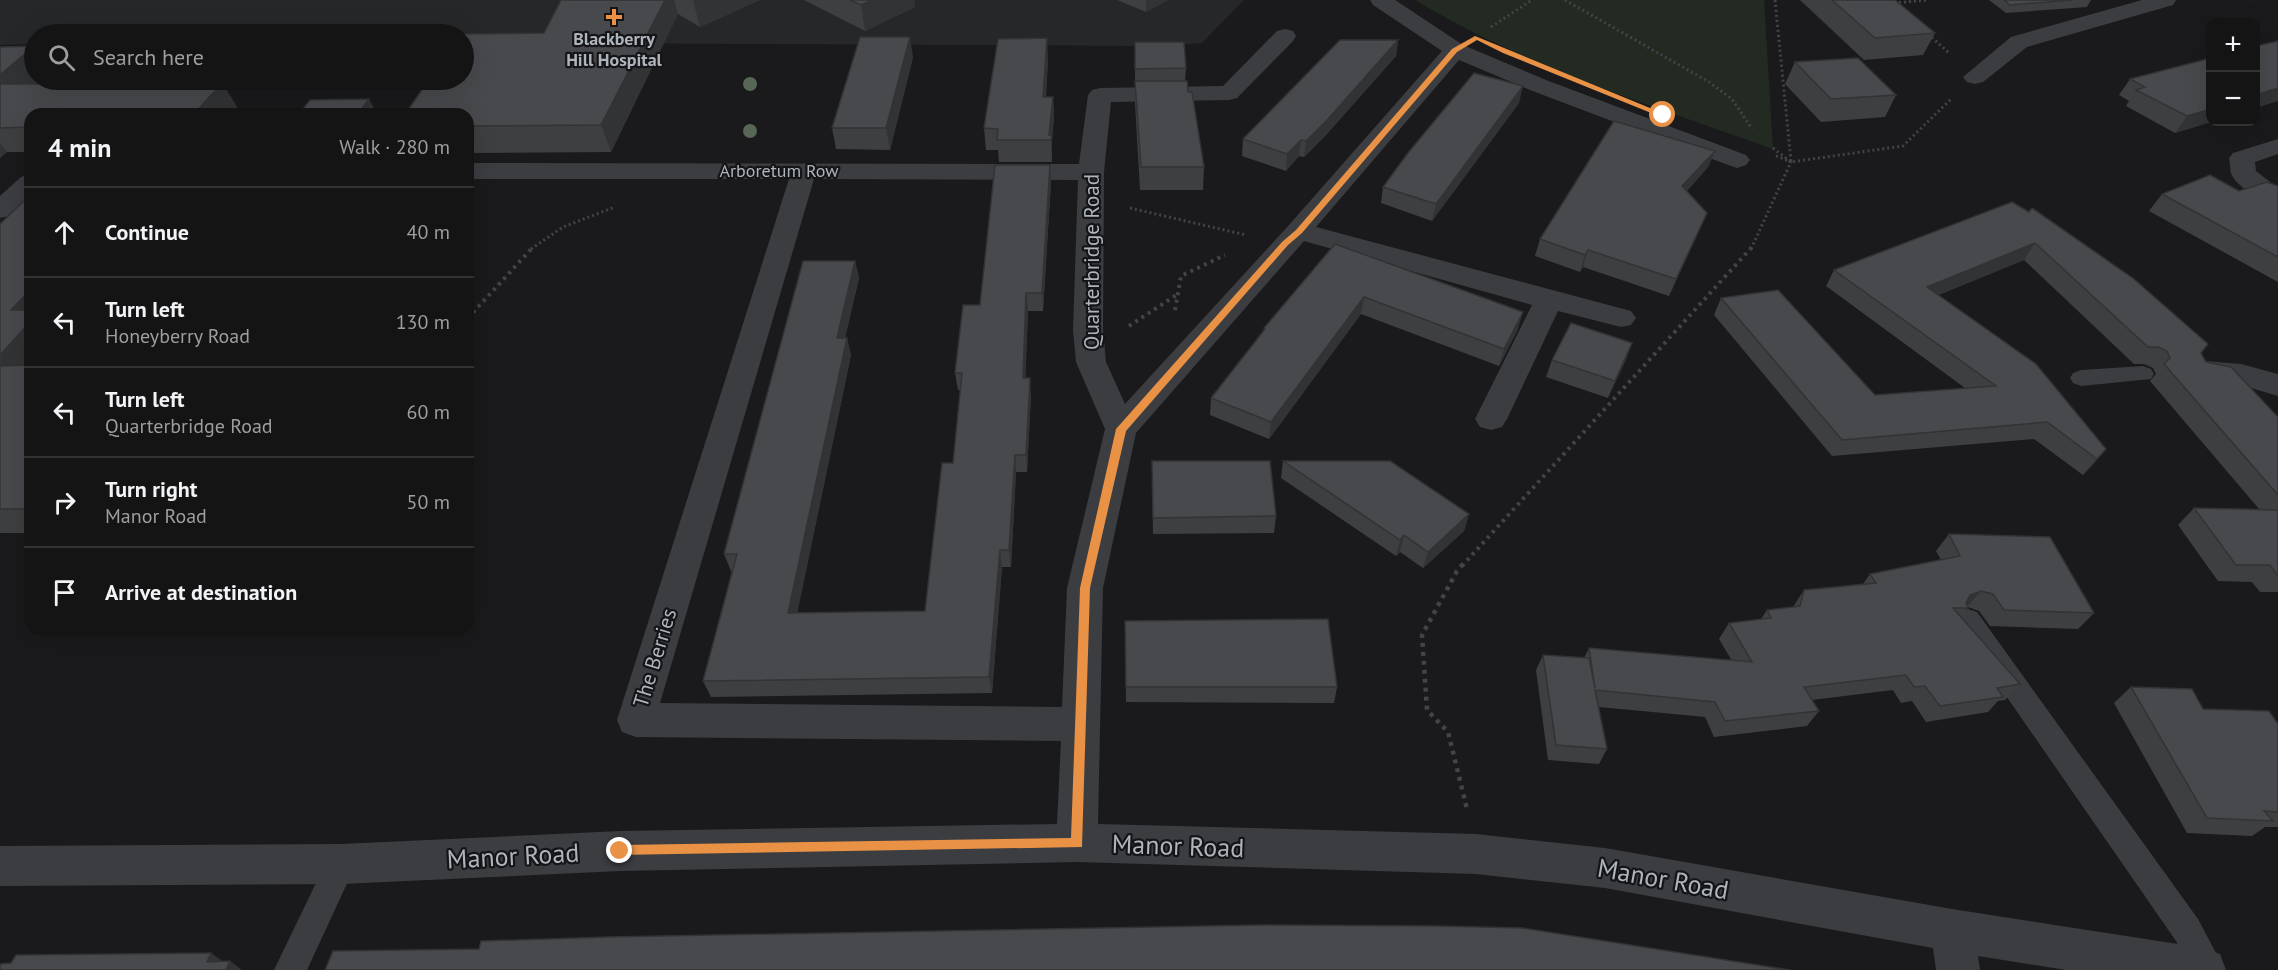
<!DOCTYPE html>
<meta charset="utf-8">
<style>
body{margin:0;font-family:"PT Sans",sans-serif;background:#1d1d1e;color:#f1f3f6}
.controls{position:absolute;right:18px;top:18px;display:grid;overflow:hidden;border-radius:12px;box-shadow:0 6px 24px #0002}
.controls button{width:54px;height:54px;display:grid;place-items:center;padding:0;border:0;border-bottom:2px solid #333334;background:#141415;color:#f1f3f6;font:30px sans-serif}
.stop{position:absolute;width:18px;height:18px;margin:-14px;border:4px solid #e99145;border-radius:50%;background:#fff}
.stop.end{background:#e99145;border-color:#fff;box-shadow:0 2px 6px #0008}
.list{margin:0;padding:0;list-style:none}
h2{display:flex;justify-content:space-between;align-items:center;height:78px;margin:0;padding:0 24px;font-size:26px}
h2 small{font-size:20px;font-weight:400;color:#9d9ea0}
.list li{display:grid;grid-template-columns:39px 1fr auto;gap:18px;align-items:center;box-sizing:border-box;height:90px;padding:0 24px;border-top:2px solid #333334}
.list b{display:block;font-size:22px;white-space:nowrap}
.list p{margin:0;font-size:20px;white-space:nowrap;color:#9d9ea0}
.list em{font-size:20px;font-style:normal;color:#9d9ea0}
.icon{flex:none;width:33px;height:33px;fill:none;stroke:currentColor;stroke-width:2;stroke-linecap:round;stroke-linejoin:round}
.map{position:relative;flex:none;width:2278px;height:970px;overflow:hidden}
.search{position:absolute;background:#141415;box-shadow:0 6px 24px #0002;left:24px;top:24px;width:450px;height:66px;display:flex;align-items:center;gap:15px;box-sizing:border-box;padding:0 21px;border-radius:33px;color:#9d9ea0;font-size:22px}
.panel{position:absolute;background:#141415;box-shadow:0 6px 24px #0002;left:24px;top:108px;width:450px;height:528px;border-radius:18px}
.map>svg:first-child{display:block}
</style>
<div class="map">
<svg width="2278" height="970" viewBox="0 0 2278 970">
<rect width="100%" height="100%" fill="#1a1a1c"/>
<polygon fill="#262729" points="0,0 1244,0 1202,43 1153,46 536,43 464,34 34,34 34,44 0,45"/>
<path fill="#222a22" d="M 1415,0 L 1764,0 L 1773,149 C 1652,106 1526,67 1415,0 Z"/>
<g fill="none" stroke-linecap="round" stroke-linejoin="round">
<g stroke="#414448" stroke-width="3" stroke-dasharray="2 3" stroke-linecap="butt">
<polyline points="1565,0 1709,82 1732,99 1752,129"/>
<polyline points="1775,0 1791,161"/>
<polyline points="1894,3 1928,0"/>
<polyline points="1491,27 1532,0"/>
<polyline points="1928,34 1949,53"/>
<polyline points="1773,148 1791,162 1903,146 1951,99"/>
<polyline points="1130,208 1246,235"/>
<polyline points="531,249 563,227 615,207"/>
<polyline points="1751,249 1791,162 1774,155"/>
</g>
<g stroke="#414448" stroke-width="4" stroke-dasharray="3 4.5" stroke-linecap="butt">
<polyline points="1175,310 1181,276 1225,255"/>
<polyline points="468,318 533,247"/>
<polyline points="1129,326 1178,294"/>
<polyline points="1462,566 1752,247"/>
</g>
<polyline stroke="#414448" stroke-width="4.5" stroke-dasharray="4 5" stroke-linecap="butt" points="1463,564 1457,571 1422,635 1427,710 1448,732 1467,809"/>
<g fill="#3b3d41" fill-rule="evenodd">
<polygon points="2143,366 2151,369 2154,374 2151,379 2081,386 2073,383 2070,378 2073,373 2081,370"/>
<polygon points="1968,609 1977,612 2198,919 2225,970 2191,970 2176,941 1959,628 1955,620 1959,612"/>
<polygon points="341,850 352,854 356,864 307,970 274,970 330,854"/>
</g>
<g fill="#3b3d41" fill-rule="evenodd">
<path d="M 1370,0 L 1395,0 L 1463,45 L 1546,80 L 1746,155 L 1750,160 L 1746,165 L 1737,168 L 1728,165 L 1530,90 L 1459,60 L 1316,227 L 1631,311 L 1636,318 L 1631,325 L 1621,327 L 1558,311 L 1507,419 L 1502,427 L 1491,430 L 1480,427 L 1475,419 L 1532,305 L 1304,241 L 1136,433 L 1103,588 L 1098,824 L 1476,834 L 1605,848 L 1952,909 L 2204,948 L 2220,954 L 2226,970 L 2066,970 L 1978,956 L 1980,970 L 1936,970 L 1933,948 L 1605,888 L 1476,874 L 1077,862 L 620,871 L 341,884 L 0,886 L 0,846 L 341,844 L 620,831 L 1057,824 L 1061,741 L 636,737 L 622,732 L 617,720 L 789,179 L 468,179 L 468,163 L 1079,164 L 1088,95 L 1092,90 L 1100,88 L 1223,86 L 1277,31 L 1285,29 L 1293,31 L 1296,36 L 1293,41 L 1237,98 L 1229,100 L 1111,102 L 1104,172 L 1103,330 L 1106,362 L 1125,404 L 1289,225 L 1442,51 L 1373,5 ZM 814,179 L 1078,180 L 1073,330 L 1076,362 L 1105,429 L 1067,588 L 1062,707 L 660,703 Z"/>
<polygon points="2142,0 2176,0 2173,5 2027,47 1983,82 1975,84 1967,82 1963,77 2011,37"/>
<path d="M 2278,139 L 2278,154 L 2255,162 L 2256,171 L 2278,188 L 2278,207 C 2265,204 2235,186 2231,173 C 2230,168 2230,163 2229,158 L 2233,153 Z"/>
<polygon points="30,174 30,196 9,216 0,218 0,196 21,177"/>
<polygon points="2204,361 2241,364 2278,374 2278,396 2241,385 2193,378 2189,371 2193,364"/>
</g>
</g>
<g fill="#586656">
<circle cx="750" cy="84" r="7"/>
<circle cx="750" cy="131" r="7"/>
</g>
<g fill="#3d3f41">
<polygon points="561,0 760,0 700,27 678,14 611,152 468,153 468,114 544,33"/>
<polygon points="804,0 914,0 915,7 865,31"/>
<polygon points="1117,0 1168,0 1146,12"/>
<polygon points="1800,0 1895,0 1935,33 1923,55 1864,60"/>
<polygon points="1989,0 2091,0 2087,7 2006,13"/>
<polygon points="1398,40 1396,56 1326,135 1304,157 1299,156 1286,171 1242,156 1243,139"/>
<polygon points="0,47 34,80 40,80 35,84 222,83 237,107 30,114 30,152 7,152 0,158"/>
<polygon points="913,57 890,150 836,149 832,128"/>
<polygon points="1048,59 1046,97 1053,97 1054,118 1052,139 1052,162 999,162 998,150 986,150 984,128"/>
<polygon points="1795,62 1896,95 1885,117 1821,122 1785,84"/>
<polygon points="1186,68 1185,81 1204,167 1203,190 1140,190 1135,104 1135,69"/>
<polygon points="2130,79 2211,122 2175,133 2126,106 2129,101 2119,95"/>
<polygon points="1519,103 1432,221 1381,203 1383,187"/>
<polygon points="1715,151 1708,167 1687,191 1707,213 1700,229 1669,296 1583,267 1580,272 1535,256 1540,239"/>
<polygon points="1051,182 1043,311 1028,311 1025,378 1031,395 1027,472 1016,472 1011,567 1002,567 992,693 711,697 703,681 732,571 731,571 724,554 855,261 859,278 845,338 847,338 851,355 797,613 925,611 953,463 961,390 958,390 955,373 980,305"/>
<polygon points="2278,186 2278,282 2149,211 2162,194 2239,191"/>
<polygon points="30,195 30,533 0,533 0,224"/>
<polygon points="2012,202 2201,353 2206,362 2278,417 2278,592 2260,592 2252,582 2218,581 2178,525 2194,508 2259,509 2150,381 2156,374 2153,368 2144,364 2134,364 2024,260 1938,295 2106,449 2083,475 2034,439 1832,456 1714,315 1721,298 1875,395 1965,388 1826,286 1834,270"/>
<polygon points="1335,244 1518,329 1499,366 1361,314 1269,439 1210,415 1211,398 1263,332 1264,328"/>
<polygon points="1632,343 1608,398 1546,377 1552,360"/>
<polygon points="1152,461 1276,516 1274,533 1153,534"/>
<polygon points="1283,461 1469,514 1464,531 1423,568 1400,552 1396,556 1281,478"/>
<polygon points="1949,534 2094,613 2078,629 1990,626 1979,611 1968,607 1968,608 1961,617 2020,684 2005,700 1998,701 1988,712 1926,722 1912,701 1901,703 1893,690 1812,700 1819,711 1807,726 1714,737 1705,717 1599,707 1607,749 1599,764 1548,760 1536,670 1543,655 1584,658 1589,648 1732,661 1719,639 1729,623 1761,619 1767,610 1793,607 1804,590 1863,584 1870,574 1941,560 1936,551"/>
<polygon points="1125,621 1337,687 1334,703 1126,702"/>
<polygon points="2131,687 2203,709 2278,724 2278,827 2265,827 2252,836 2187,833 2114,703"/>
</g>
<g fill="#323335">
<polygon points="665,0 674,0 678,14 611,152 601,125"/>
<polygon points="696,0 760,0 700,27 693,1"/>
<polygon points="872,0 914,0 915,7 865,31 861,5"/>
<polygon points="1146,0 1168,0 1146,12"/>
<polygon points="910,37 913,57 890,150 886,128"/>
<polygon points="1047,38 1048,59 1044,118 1043,97"/>
<polygon points="1398,40 1396,56 1326,135 1304,157 1306,141"/>
<polygon points="34,46 34,80 40,80 7,108 0,98 0,75"/>
<polygon points="222,83 237,107 231,114 194,114"/>
<polygon points="1523,86 1519,103 1432,221 1436,204"/>
<polygon points="2278,88 2278,101 2256,108 2256,95"/>
<polygon points="1053,97 1054,118 1052,139 1052,162 1051,140 1049,135"/>
<polygon points="369,99 377,114 358,114"/>
<polygon points="2211,109 2211,122 2175,133 2187,116"/>
<polygon points="1301,140 1299,156 1286,171 1287,154"/>
<polygon points="0,143 7,152 0,158"/>
<polygon points="1715,151 1708,167 1676,203 1682,186"/>
<polygon points="1050,165 1051,182 1043,311 1042,293"/>
<polygon points="1707,213 1700,229 1669,296 1676,279"/>
<polygon points="2035,243 2024,260 1917,304 1927,287"/>
<polygon points="1588,250 1583,267 1580,272 1585,255"/>
<polygon points="855,261 859,278 841,355 837,338"/>
<polygon points="30,290 30,372 0,376 0,355 11,310"/>
<polygon points="1026,293 1028,311 1025,395 1023,378"/>
<polygon points="1364,297 1361,314 1269,439 1271,422"/>
<polygon points="1523,312 1518,329 1499,366 1504,349"/>
<polygon points="847,338 851,355 794,629 788,613"/>
<polygon points="1632,343 1626,360 1608,398 1615,381"/>
<polygon points="1030,378 1031,395 1027,472 1026,455"/>
<polygon points="2106,449 2092,466 2083,475 2097,459"/>
<polygon points="1015,455 1016,472 1011,567 1009,550"/>
<polygon points="1469,514 1464,531 1423,568 1428,552"/>
<polygon points="1404,535 1400,552 1396,556 1400,540"/>
<polygon points="1000,550 1002,567 992,693 989,677"/>
<polygon points="1981,591 1967,607 1964,608 1970,595"/>
<polygon points="211,953 228,965 230,961 242,970 219,970 207,962"/>
</g>
<g fill="#47494c" stroke="#323335" stroke-width="1.5">
<polygon points="561,0 665,0 601,125 468,126 468,114 405,114 429,80 464,80 464,34 461,34 544,33"/>
<polygon points="850,0 872,0 861,5"/>
<polygon points="1832,0 1895,0 1935,33 1875,38"/>
<polygon points="2004,0 2072,0 2010,5"/>
<polygon points="860,37 910,37 886,128 832,128"/>
<polygon points="1047,38 1043,97 1053,97 1049,135 1052,135 1051,140 997,140 998,129 984,128 998,39"/>
<polygon points="1340,40 1398,40 1328,119 1306,141 1301,140 1287,154 1243,139"/>
<polygon points="2278,41 2278,88 2256,95 2256,46"/>
<polygon points="1135,42 1184,42 1186,68 1135,69"/>
<polygon points="34,46 0,75 0,47"/>
<polygon points="1858,58 1896,95 1831,99 1795,62"/>
<polygon points="2211,58 2211,109 2187,116 2136,90 2145,87 2130,79"/>
<polygon points="1474,73 1523,86 1436,204 1383,187 1408,153"/>
<polygon points="1135,81 1187,81 1188,92 1192,92 1204,167 1141,167"/>
<polygon points="222,83 194,114 30,114 30,127 0,128 0,84"/>
<polygon points="369,99 358,114 299,114 310,100"/>
<polygon points="1614,121 1715,151 1682,186 1707,213 1676,279 1588,250 1585,255 1540,239"/>
<polygon points="995,165 1050,165 1042,293 1026,293 1023,378 1030,378 1026,455 1015,455 1009,550 1000,550 989,677 703,681 737,554 724,554 803,261 855,261 837,338 847,338 788,613 925,611 942,463 953,463 962,373 955,373 963,305 980,305"/>
<polygon points="2210,175 2239,191 2267,182 2278,186 2278,257 2162,194"/>
<polygon points="30,195 30,290 11,310 30,310 30,322 0,355 0,224"/>
<polygon points="2012,202 2029,212 2032,208 2134,279 2208,344 2201,353 2206,362 2231,367 2278,417 2278,495 2164,364 2170,358 2167,351 2158,347 2148,347 2035,243 1927,287 2036,364 2106,449 2097,459 2047,422 1842,440 1721,298 1778,290 1875,395 1996,386 1834,270"/>
<polygon points="1335,244 1523,312 1504,349 1364,297 1271,422 1211,398 1265,329 1264,328"/>
<polygon points="1571,323 1632,343 1615,381 1552,360"/>
<polygon points="30,365 30,509 0,509 0,366"/>
<polygon points="1152,461 1270,461 1276,516 1153,518"/>
<polygon points="1283,461 1390,461 1469,514 1428,552 1404,535 1400,540"/>
<polygon points="2194,508 2278,510 2278,576 2270,565 2236,565"/>
<polygon points="1949,534 2050,537 2094,613 2004,610 1993,594 1981,591 1970,595 1966,603 1968,608 1953,608 2020,684 1997,688 2003,697 1940,706 1925,686 1914,687 1906,675 1804,687 1819,711 1725,721 1715,702 1595,690 1607,749 1556,745 1543,655 1589,658 1595,688 1589,648 1752,662 1729,623 1771,618 1767,610 1800,606 1804,590 1876,583 1870,574 1960,556"/>
<polygon points="1328,619 1337,687 1126,687 1125,621"/>
<polygon points="2131,687 2192,689 2203,709 2269,711 2278,724 2278,812 2264,811 2273,821 2207,818"/>
<polygon points="1261,925 1438,926 1522,928 1790,970 325,970 333,951 479,949 481,941 607,937"/>
<polygon points="211,953 207,962 230,961 226,970 0,970 0,964 11,963 16,955"/>
</g>
<polygon fill="#e99145" points="1475,36 1667,115 1661,117 1503,53 1477,40 1457,52 1302,233 1288,245 1126,431 1090,588 1082,847 616,855 614,851 620,845 1071,838 1080,588 1116,429 1282,242 1296,230 1452,49"/>
<path fill="#e99145" stroke="#151517" stroke-width="2" d="M611 8h6v6h6v6h-6v6h-6v-6h-6v-6h6z"/>
<g text-anchor="middle" stroke-width="4.5" stroke-linejoin="round" paint-order="stroke">
<g font-size="18" font-weight="bold" fill="#adb4bb" stroke="#151517">
<text x="614" y="45">Blackberry<tspan x="614" dy="21">Hill Hospital</tspan></text>
</g>
<g font-size="18" fill="#adb4bb" stroke="#151517">
<text x="779" y="177">Arboretum Row</text>
</g>
<g font-size="21" fill="#adb4bb" stroke="#151517">
<text transform="translate(1092 262) rotate(-90)" y="7">Quarterbridge Road</text>
<text transform="translate(655 658) rotate(-73)" y="7">The Berries</text>
</g>
<g font-size="26" fill="#adb4bb" stroke="#151517">
<text transform="translate(1178 846) rotate(2)" y="9">Manor Road</text>
<text transform="translate(513 856) rotate(-3)" y="9">Manor Road</text>
<text transform="translate(1663 879) rotate(10)" y="9">Manor Road</text>
</g>
</g>
</svg>
<div class="controls">
<button>+</button>
<button>−</button>
</div>
<div class="stop" style="left:1663px;top:115px"></div>
<div class="stop end" style="left:620px;top:851px"></div>
<div class="search"><svg class="icon" aria-label="search" viewBox="0 0 24 24"><circle cx="10" cy="10" r="6"/><path d="M15 15l6 6"/></svg>Search here</div>
<section class="panel">
<h2>4 min<small>Walk · 280 m</small></h2>
<ul class="list">
<li><svg class="icon" aria-label="ahead" viewBox="0 0 24 24"><path d="M12 20V5M6 11l6-6 6 6"/></svg><div><b>Continue</b></div><em>40 m</em></li>
<li><svg class="icon" aria-label="left" viewBox="0 0 24 24"><path d="M17 20v-9H6M10 6l-5 5 5 5"/></svg><div><b>Turn left</b><p>Honeyberry Road</p></div><em>130 m</em></li>
<li><svg class="icon" aria-label="left" viewBox="0 0 24 24"><path d="M17 20v-9H6M10 6l-5 5 5 5"/></svg><div><b>Turn left</b><p>Quarterbridge Road</p></div><em>60 m</em></li>
<li><svg class="icon" aria-label="right" viewBox="0 0 24 24"><path d="M7 20v-9h11M14 6l5 5-5 5"/></svg><div><b>Turn right</b><p>Manor Road</p></div><em>50 m</em></li>
<li><svg class="icon" aria-label="arrive" viewBox="0 0 24 24"><path d="M6 21V4h12l-3 4 3 4H6"/></svg><div><b>Arrive at destination</b></div></li>
</ul>
</section>
</div>
